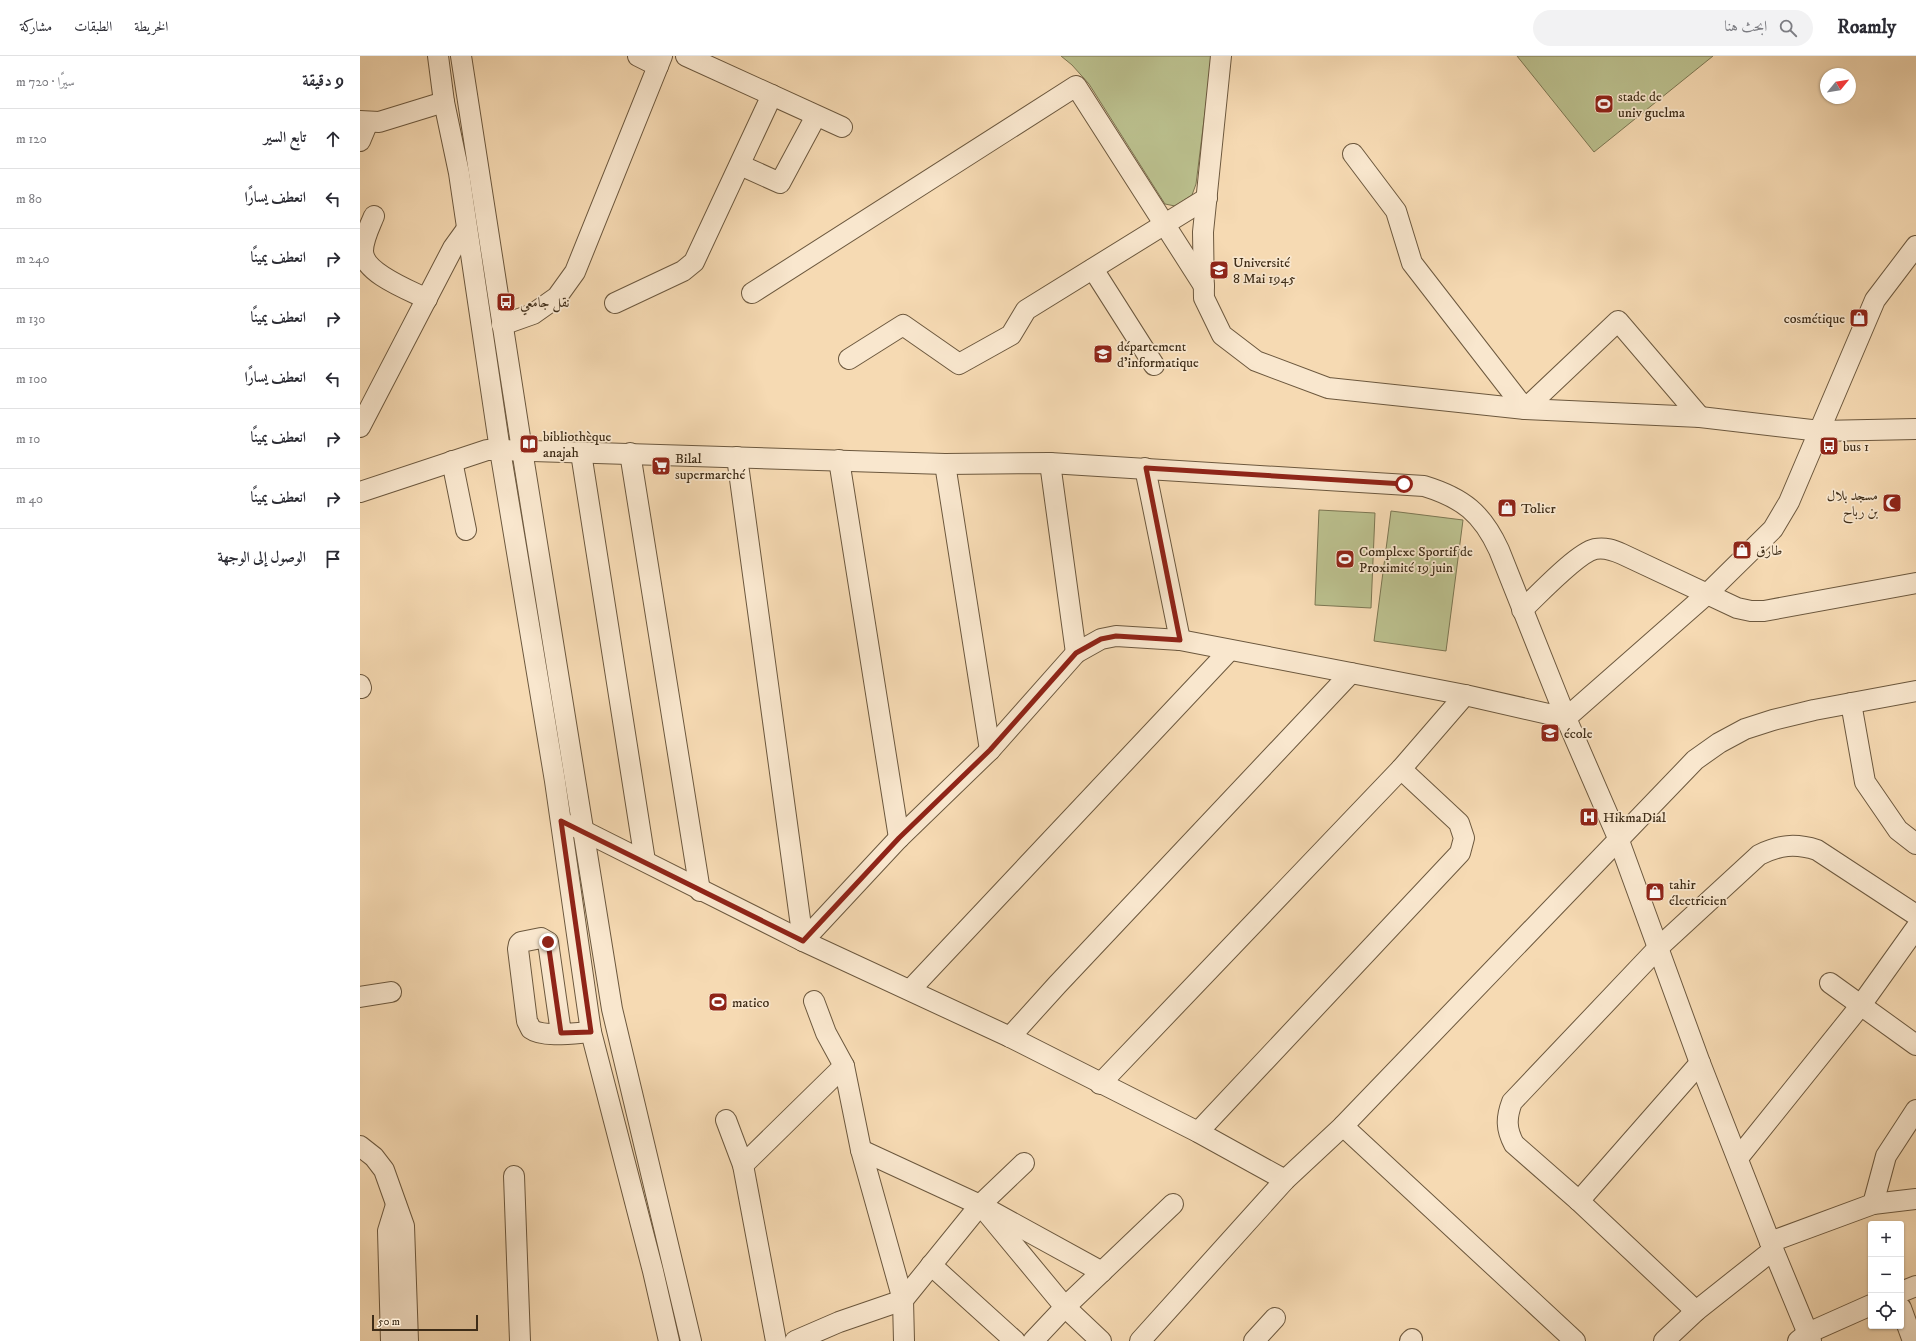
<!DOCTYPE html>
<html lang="ar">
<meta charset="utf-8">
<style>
body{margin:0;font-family:"IM FELL DW Pica",Amiri,serif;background:#f2f2f3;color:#2b2b33;direction:rtl}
.controls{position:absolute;right:12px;bottom:12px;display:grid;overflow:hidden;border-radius:4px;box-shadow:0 1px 3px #0004}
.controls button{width:36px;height:36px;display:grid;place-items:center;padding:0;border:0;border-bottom:1px solid #e1e1e2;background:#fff;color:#2b2b33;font:20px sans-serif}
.compass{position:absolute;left:1460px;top:12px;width:36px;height:36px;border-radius:50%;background:#fff;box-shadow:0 1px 3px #0004;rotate:60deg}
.scale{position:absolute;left:12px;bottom:10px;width:106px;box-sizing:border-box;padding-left:4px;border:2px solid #3e2c17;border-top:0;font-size:11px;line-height:14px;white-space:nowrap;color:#3e2c17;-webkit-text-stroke:3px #f9e7ce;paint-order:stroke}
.stop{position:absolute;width:12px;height:12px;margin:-9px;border:3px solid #8f2418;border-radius:50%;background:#fff}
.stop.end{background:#8f2418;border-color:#fff;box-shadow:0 1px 4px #0008}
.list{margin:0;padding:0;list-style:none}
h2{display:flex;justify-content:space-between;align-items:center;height:52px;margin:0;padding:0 16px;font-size:17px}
h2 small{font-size:13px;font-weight:400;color:#7c7c81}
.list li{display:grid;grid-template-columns:26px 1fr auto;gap:12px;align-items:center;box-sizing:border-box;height:60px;padding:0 16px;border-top:1px solid #e1e1e2}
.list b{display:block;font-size:15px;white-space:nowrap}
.list em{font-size:13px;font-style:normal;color:#7c7c81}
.icon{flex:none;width:22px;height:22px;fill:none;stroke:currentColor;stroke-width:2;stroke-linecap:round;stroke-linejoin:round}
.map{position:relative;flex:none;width:1556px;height:1285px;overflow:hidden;direction:ltr}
header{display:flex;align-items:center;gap:24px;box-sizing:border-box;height:56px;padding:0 20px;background:#fff;border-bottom:1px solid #e1e1e2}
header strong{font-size:19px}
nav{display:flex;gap:22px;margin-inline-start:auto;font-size:14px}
.search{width:280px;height:36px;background:#f2f2f3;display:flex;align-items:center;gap:10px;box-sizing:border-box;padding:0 14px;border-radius:22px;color:#7c7c81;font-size:15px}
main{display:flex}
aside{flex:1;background:#fff}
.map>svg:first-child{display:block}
</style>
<header>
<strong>Roamly</strong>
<div class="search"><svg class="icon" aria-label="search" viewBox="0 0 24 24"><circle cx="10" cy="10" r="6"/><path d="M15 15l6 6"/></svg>ابحث هنا</div>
<nav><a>الخريطة</a><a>الطبقات</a><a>مشاركة</a></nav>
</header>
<main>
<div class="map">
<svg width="1556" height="1285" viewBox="0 0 1556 1285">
<rect width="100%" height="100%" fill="#f6dab3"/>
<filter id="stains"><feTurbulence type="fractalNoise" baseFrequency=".005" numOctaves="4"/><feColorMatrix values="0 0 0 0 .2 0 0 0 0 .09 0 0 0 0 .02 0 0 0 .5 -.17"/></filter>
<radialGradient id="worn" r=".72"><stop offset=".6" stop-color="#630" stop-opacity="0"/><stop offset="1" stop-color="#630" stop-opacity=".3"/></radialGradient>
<g fill="#bbc08e" stroke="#7c7652">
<polygon points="701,0 852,0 836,128 832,139 815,150 805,148 729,28 712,9"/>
<polygon points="1157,0 1353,0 1234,96"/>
<polygon points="959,454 1015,457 1011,552 955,549"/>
<polygon points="1031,455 1103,464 1086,595 1014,585"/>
</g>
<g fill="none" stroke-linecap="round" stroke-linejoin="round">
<defs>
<g id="minor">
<polyline points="78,0 84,46 99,117 140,394 195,725 231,976 293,1215 309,1285"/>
<polyline points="101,0 162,394 252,953 331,1285"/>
<polyline points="278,0 298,10"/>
<polyline points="326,0 482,71"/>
<polyline points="861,0 843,176 844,242 862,279 896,305 968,332 1165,353 1340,361 1460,375 1556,373"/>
<polyline points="0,65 19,66 84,46"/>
<polyline points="0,85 8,66"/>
<polyline points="993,98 1036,155 1052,207 1165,353 1258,265 1340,361"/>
<polyline points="380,109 420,127 456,60"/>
<path d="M 14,160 C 10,170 3,183 3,195 C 3,217 49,234 67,243"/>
<polyline points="733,213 794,309"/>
<polyline points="392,237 716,30 844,230"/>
<polyline points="255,247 323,215 334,206 412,39"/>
<polyline points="142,269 173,258 197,241 215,216 302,0"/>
<polyline points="489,303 543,269 599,308 651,279 666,254 847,142"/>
<polyline points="0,371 93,192 106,174"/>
<polyline points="221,397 285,805"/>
<polyline points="270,397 340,835"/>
<polyline points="377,401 443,885"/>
<polyline points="479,404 539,782"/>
<polyline points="92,405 106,474"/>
<polyline points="690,407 716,597"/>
<polyline points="585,408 630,694"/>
<polyline points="785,412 820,584"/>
<path d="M 0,436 L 127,394 L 140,394 L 585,408 L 690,407 L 1064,430 C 1103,442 1122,457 1139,494 L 1206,662 L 1258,782 L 1340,1007 L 1410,1186 L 1451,1285"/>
<path d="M 1162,554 C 1177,540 1217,497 1235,493 C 1245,491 1253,494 1262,498 L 1377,552 L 1391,555 L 1404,555 L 1556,527"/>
<polyline points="0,629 1,632"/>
<polyline points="1491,647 1505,726 1538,774 1556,788"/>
<polyline points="212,769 443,885 650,981 838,1076 925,1124"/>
<polyline points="443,885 539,782 630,694 716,597 741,583 756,580 820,584 1105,639 1206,662 1347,538 1413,473 1429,446 1515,244 1556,190"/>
<polyline points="1470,927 1556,989"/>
<polyline points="550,934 869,595"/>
<polyline points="0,941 31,936"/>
<path d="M 201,977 L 188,886 L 181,882 L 161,886 L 159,888 L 158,893 L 167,965 L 171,973 C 183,982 216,977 231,976"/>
<polyline points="650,981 697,929 991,617"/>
<polyline points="484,1010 501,1094 543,1244 544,1285"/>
<polyline points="740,1028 1041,713 1105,639"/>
<polyline points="366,1064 383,1109 416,1285"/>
<polyline points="983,1070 1215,1285"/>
<polyline points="838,1076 1100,797 1104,782 1099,767 1041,713"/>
<polyline points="0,1090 14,1101 24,1114 44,1170 48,1285"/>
<polyline points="501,1094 620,1149 742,1216"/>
<polyline points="1378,1102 1501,949 1556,872"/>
<polyline points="383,1109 484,1010 466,977 454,945"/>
<polyline points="154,1120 160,1285"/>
<polyline points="1219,1145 1340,1007"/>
<polyline points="1513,1148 1526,1100 1556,1054"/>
<polyline points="628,1158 705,1251 741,1285"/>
<polyline points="1410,1186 1513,1148 1556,1143"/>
<polyline points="571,1209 655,1285"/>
<polyline points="1541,1236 1556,1230"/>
<polyline points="1541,1252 1553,1285"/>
<path d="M 1336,1255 L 1219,1145 L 1154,1088 C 1146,1073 1146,1062 1152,1046 L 1299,891 L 1399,799 C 1419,789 1435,787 1457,794 L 1556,859"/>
<polyline points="31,1285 28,1175 36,1149"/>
<polyline points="435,1285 479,1266 543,1244 620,1149 664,1107"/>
<polyline points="673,1285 705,1251 813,1148"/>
<polyline points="780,1285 925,1124 983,1070 1335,704 1359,687 1385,673 1413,664 1454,654 1556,635"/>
<polyline points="894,1285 915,1262"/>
<polyline points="1050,1285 1052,1283"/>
<polyline points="1304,1285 1336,1255 1413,1194"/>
<polyline points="1438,1285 1448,1277 1511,1249"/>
</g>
</defs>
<use href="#minor" stroke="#6c583e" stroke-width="22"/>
<use href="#minor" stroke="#f9e7ce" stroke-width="20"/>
</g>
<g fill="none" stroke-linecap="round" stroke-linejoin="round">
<polyline stroke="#8f2418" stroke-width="5" points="188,886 201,977 231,976 201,765 443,885 539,782 630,694 716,597 741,583 756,580 820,584 786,412 1044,428"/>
</g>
<defs>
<symbol id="stadium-square" viewBox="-11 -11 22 22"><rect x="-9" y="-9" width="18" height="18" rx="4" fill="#8f2418" stroke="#f9e7ce"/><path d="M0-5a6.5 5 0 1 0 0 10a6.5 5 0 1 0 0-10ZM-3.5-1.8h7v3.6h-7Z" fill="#fff"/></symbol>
<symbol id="university-square" viewBox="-11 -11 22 22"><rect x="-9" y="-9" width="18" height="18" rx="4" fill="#8f2418" stroke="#f9e7ce"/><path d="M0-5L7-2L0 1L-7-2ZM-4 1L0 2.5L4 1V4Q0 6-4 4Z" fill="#fff"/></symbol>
<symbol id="bus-square" viewBox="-11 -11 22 22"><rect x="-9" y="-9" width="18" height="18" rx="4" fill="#8f2418" stroke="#f9e7ce"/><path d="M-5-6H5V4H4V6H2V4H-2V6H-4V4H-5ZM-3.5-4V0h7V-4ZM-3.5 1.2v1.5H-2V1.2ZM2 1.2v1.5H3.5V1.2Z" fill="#fff"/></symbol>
<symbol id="shop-square" viewBox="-11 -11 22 22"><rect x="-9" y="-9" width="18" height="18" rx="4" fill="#8f2418" stroke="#f9e7ce"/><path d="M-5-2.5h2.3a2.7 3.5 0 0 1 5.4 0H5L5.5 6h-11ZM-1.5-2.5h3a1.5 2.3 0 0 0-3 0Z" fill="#fff"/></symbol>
<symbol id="library-square" viewBox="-11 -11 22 22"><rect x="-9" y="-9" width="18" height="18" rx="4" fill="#8f2418" stroke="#f9e7ce"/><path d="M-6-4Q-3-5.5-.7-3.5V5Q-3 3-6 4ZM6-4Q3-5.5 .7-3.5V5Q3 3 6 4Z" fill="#fff"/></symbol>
<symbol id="supermarket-square" viewBox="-11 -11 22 22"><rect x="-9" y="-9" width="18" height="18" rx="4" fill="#8f2418" stroke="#f9e7ce"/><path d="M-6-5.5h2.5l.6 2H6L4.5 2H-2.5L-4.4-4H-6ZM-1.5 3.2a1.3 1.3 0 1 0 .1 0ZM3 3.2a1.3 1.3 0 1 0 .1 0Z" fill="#fff"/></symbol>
<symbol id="mosque-square" viewBox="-11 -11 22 22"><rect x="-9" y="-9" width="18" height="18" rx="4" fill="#8f2418" stroke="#f9e7ce"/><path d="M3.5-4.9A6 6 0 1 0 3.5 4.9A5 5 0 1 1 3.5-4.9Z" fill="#fff"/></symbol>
<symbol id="school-square" viewBox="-11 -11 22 22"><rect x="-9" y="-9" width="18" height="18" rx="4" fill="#8f2418" stroke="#f9e7ce"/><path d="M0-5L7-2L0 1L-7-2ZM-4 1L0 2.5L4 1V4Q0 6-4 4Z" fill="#fff"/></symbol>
<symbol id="hospital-square" viewBox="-11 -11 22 22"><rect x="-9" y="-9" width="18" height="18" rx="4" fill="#8f2418" stroke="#f9e7ce"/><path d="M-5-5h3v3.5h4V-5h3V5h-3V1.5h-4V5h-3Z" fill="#fff"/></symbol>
</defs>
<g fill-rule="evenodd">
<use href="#stadium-square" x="1233" y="37" width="22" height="22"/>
<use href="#university-square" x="848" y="203" width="22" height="22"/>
<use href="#bus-square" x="135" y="235" width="22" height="22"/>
<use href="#shop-square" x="1488" y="251" width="22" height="22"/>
<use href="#university-square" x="732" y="287" width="22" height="22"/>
<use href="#library-square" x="158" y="377" width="22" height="22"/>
<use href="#bus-square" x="1458" y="379" width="22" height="22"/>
<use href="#supermarket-square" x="290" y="399" width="22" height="22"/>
<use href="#mosque-square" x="1521" y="436" width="22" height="22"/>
<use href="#shop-square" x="1136" y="441" width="22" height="22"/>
<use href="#shop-square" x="1371" y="483" width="22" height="22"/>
<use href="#stadium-square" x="974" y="492" width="22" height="22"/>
<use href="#school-square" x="1179" y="666" width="22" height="22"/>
<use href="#hospital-square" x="1218" y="750" width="22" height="22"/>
<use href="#shop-square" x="1284" y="825" width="22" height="22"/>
<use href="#stadium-square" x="347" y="935" width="22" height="22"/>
</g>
<g text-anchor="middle" stroke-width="3.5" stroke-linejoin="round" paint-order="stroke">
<g font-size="14" fill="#3e2c17" stroke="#f9e7ce" text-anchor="start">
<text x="1258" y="45">stade de<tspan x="1258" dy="16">univ guelma</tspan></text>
<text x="873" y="211">Université<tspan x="873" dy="16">8 Mai 1945</tspan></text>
<text x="160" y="251">نقل جامعي</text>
<text x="1485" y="267" text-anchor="end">cosmétique</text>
<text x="757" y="295">département<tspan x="757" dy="16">d'informatique</tspan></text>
<text x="183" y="385">bibliothèque<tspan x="183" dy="16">anajah</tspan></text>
<text x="1483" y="395">bus 1</text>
<text x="315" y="407">Bilal<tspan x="315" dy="16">supermarché</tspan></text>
<text x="1518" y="444" text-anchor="end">مسجد بلال<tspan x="1518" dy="16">بن رباح</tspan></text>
<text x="1161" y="457">Tolier</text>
<text x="1396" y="499">طارق</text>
<text x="999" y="500">Complexe Sportif de<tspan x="999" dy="16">Proximité 19 juin</tspan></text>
<text x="1204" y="682">école</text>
<text x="1243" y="766">HikmaDial</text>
<text x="1309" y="833">tahir<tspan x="1309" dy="16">électricien</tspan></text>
<text x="372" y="951">matico</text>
</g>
</g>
<rect width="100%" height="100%" filter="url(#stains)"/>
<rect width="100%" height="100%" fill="url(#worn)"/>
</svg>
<div class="controls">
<button>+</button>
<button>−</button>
<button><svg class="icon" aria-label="locate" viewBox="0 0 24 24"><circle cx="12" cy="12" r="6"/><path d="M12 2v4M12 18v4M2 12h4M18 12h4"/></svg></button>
</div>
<svg class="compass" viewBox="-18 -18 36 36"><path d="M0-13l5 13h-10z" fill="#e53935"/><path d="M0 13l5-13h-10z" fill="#7c7c81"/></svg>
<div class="scale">50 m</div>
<div class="stop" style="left:1044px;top:428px"></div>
<div class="stop end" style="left:188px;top:886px"></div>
</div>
<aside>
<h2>9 دقيقة<small>سيرًا · 720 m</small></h2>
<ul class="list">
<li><svg class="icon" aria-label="ahead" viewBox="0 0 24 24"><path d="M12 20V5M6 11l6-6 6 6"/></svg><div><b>تابع السير</b></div><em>120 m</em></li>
<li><svg class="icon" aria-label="left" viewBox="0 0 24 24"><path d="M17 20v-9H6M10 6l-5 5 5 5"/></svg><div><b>انعطف يسارًا</b></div><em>80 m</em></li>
<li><svg class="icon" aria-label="right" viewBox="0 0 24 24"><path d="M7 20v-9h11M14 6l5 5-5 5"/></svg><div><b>انعطف يمينًا</b></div><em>240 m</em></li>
<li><svg class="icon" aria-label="right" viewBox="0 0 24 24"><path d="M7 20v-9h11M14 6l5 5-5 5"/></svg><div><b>انعطف يمينًا</b></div><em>130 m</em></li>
<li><svg class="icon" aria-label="left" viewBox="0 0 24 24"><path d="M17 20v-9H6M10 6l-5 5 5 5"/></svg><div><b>انعطف يسارًا</b></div><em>100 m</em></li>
<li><svg class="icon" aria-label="right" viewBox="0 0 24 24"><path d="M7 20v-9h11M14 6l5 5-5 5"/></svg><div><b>انعطف يمينًا</b></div><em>10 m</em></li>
<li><svg class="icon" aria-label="right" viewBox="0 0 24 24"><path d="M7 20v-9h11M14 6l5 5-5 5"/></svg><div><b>انعطف يمينًا</b></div><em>40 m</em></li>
<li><svg class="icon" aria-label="arrive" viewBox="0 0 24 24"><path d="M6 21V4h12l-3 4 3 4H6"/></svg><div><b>الوصول إلى الوجهة</b></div></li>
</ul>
</aside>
</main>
